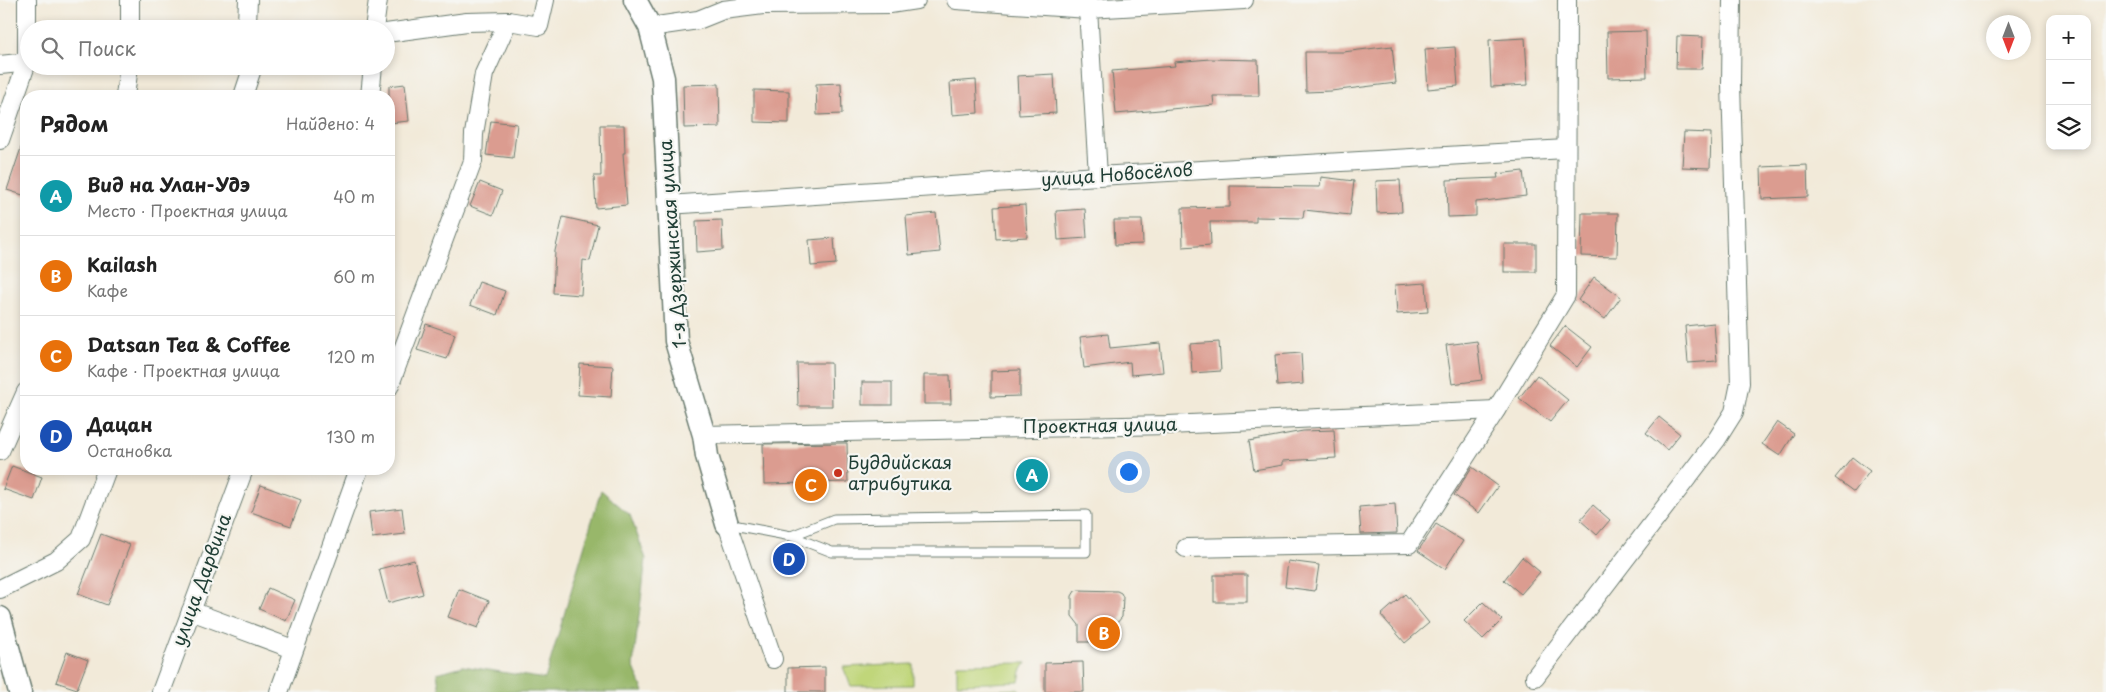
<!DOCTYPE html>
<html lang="ru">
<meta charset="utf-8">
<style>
body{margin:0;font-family:"Playpen Sans",sans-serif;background:#f6f6f6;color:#222}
.controls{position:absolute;right:15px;top:15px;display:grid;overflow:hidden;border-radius:10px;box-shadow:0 2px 8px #0003}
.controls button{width:45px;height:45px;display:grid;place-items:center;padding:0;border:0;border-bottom:1px solid #e0e0e0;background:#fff;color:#222;font:25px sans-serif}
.compass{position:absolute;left:1986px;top:15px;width:45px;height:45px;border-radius:50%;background:#fff;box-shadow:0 2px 8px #0003;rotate:180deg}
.you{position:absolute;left:1128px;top:471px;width:18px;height:18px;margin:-12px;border:4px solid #fff;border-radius:50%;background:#1a73e8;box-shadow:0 0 0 8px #1a73e833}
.badge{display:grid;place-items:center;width:32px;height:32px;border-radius:50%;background:#1a73e8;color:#fff;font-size:16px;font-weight:700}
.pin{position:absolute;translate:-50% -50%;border:2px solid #fff;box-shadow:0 1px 5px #0006}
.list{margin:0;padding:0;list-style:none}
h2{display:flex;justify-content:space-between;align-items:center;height:65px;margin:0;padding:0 20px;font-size:21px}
h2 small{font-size:16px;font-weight:400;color:#767676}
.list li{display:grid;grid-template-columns:32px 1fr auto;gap:15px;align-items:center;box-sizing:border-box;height:80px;padding:0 20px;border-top:1px solid #e0e0e0}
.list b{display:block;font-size:19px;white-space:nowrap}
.list p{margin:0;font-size:16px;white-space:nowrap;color:#767676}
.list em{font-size:16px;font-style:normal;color:#767676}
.icon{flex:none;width:28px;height:28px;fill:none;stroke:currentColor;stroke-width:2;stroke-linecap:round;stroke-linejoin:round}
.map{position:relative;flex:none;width:2106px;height:692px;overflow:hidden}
.search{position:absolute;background:#fff;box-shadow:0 2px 8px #0003;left:20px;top:20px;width:375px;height:55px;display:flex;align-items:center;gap:12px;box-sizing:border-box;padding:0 18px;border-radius:28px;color:#767676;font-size:19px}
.panel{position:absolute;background:#fff;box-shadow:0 2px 8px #0003;left:20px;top:90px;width:375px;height:385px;border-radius:20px}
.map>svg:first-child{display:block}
</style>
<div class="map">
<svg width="2106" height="692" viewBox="0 0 2106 692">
<rect width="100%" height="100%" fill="#f6f6f2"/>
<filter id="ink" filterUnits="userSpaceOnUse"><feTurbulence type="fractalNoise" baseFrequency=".02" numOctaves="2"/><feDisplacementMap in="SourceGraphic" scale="10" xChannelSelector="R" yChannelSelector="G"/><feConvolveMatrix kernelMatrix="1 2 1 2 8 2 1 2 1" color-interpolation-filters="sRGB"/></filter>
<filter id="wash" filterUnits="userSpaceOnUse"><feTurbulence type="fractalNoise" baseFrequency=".0096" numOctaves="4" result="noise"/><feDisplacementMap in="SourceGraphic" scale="20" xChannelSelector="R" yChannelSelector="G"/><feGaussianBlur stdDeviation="1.12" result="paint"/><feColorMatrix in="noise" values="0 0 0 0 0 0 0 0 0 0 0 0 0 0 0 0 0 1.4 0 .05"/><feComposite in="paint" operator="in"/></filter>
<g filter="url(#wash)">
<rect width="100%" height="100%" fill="#f2ead9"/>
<g fill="#c0d67a" stroke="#708a57">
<polygon points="1026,663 1021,671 1019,682 957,684 957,664"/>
<polygon points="913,664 913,685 851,686 843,667"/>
<polygon points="1019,689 1019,692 957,692 957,691"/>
</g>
<polygon fill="#98b76a" stroke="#5c7a4f" points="601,490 630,515 646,559 633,665 644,692 440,692 437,673 463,666 545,679"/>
<g id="blocks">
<g fill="#db9c90">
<polygon points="1646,31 1647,77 1608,78 1607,32"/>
<polygon points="1677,36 1703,37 1702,69 1676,69"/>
<polygon points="1525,38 1528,85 1491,87 1489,40"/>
<polygon points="1392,46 1396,83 1331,91 1306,92 1305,52 1343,52"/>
<polygon points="1455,47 1458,86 1428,89 1425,49"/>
<polygon points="1210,59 1258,60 1259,96 1213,96 1214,105 1116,114 1112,71 1175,66 1174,62"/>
<polygon points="1054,74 1056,113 1019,115 1017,76"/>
<polygon points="976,80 978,113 952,115 950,82"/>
<polygon points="841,83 842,114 817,115 816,84"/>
<polygon points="405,84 409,121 389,123 389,86"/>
<polygon points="719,84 720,127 684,128 683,85"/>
<polygon points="754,90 789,91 789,123 754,122"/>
<polygon points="491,121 517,124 513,158 486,155"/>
<polygon points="600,125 624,125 625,153 623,153 627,205 596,208 594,176 601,176"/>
<polygon points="1684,132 1711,133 1710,168 1682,167"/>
<polygon points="24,139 26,140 26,196 7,190"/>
<polygon points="1807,165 1808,197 1762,199 1761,167"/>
<polygon points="1523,171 1526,196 1476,202 1476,216 1448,217 1447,180 1498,178 1497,174"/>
<polygon points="1321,177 1354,181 1350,215 1304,210 1303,218 1256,217 1256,222 1210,222 1211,245 1183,247 1182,208 1230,207 1230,186 1320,187"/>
<polygon points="1400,180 1402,212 1377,213 1376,181"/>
<polygon points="480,182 502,191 493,215 470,206"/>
<polygon points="1025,205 1027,237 996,239 994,207"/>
<polygon points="1085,209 1087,238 1058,240 1056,211"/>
<polygon points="936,213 940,252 909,255 906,216"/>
<polygon points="1582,213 1618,213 1617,257 1581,256"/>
<polygon points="563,217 598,225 590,261 583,260 581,295 553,293 555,251"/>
<polygon points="722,220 723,250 697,252 696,221"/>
<polygon points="1114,220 1142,220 1143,244 1115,245"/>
<polygon points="834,238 836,264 811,266 809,240"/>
<rect x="1504" y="244" width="32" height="28"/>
<polygon points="1594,277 1621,297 1605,319 1578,300"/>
<polygon points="479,282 505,291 497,315 470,305"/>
<polygon points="1426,283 1428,312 1397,314 1395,285"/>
<polygon points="1714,323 1717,361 1688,363 1685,326"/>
<polygon points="426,324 455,334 447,359 417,350"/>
<polygon points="1565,326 1592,347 1577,367 1550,346"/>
<polygon points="1108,334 1110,348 1160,343 1163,372 1131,375 1130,362 1084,368 1080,337"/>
<polygon points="1477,341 1482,380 1452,384 1446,345"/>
<polygon points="1219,342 1221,371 1192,373 1190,344"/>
<polygon points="1301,353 1303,384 1277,386 1275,355"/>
<polygon points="797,363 831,363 832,406 798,406"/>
<polygon points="580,364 613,366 611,397 578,395"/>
<polygon points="1020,370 1020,396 991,397 991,371"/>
<polygon points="924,375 950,375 951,404 924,404"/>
<polygon points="1537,375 1568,400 1550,422 1519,398"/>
<rect x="862" y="382" width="30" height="23"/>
<polygon points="1659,417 1680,434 1667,450 1646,433"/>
<polygon points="1777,422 1794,434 1780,456 1762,444"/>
<polygon points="1334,430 1336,458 1283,461 1283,465 1254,470 1249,441 1303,431"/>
<polygon points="847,443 848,482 764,484 763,444"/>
<polygon points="1852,457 1870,471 1854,492 1835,478"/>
<polygon points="12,466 42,477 34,500 3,489"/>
<polygon points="1472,467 1498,486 1479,513 1454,495"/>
<polygon points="261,485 301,500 291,526 251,512"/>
<polygon points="1395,504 1397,533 1361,534 1359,507"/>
<polygon points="1593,505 1610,520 1597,535 1580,520"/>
<polygon points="402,508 405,534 372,538 369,512"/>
<polygon points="1436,524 1463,541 1445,569 1418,551"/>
<polygon points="101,534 130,545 107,605 78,594"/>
<polygon points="1522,557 1540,572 1521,594 1504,580"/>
<polygon points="414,560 423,594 388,603 379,569"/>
<polygon points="1288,561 1319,565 1315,591 1285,587"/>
<rect x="1214" y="575" width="33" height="27"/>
<polygon points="268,588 295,600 286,621 259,609"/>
<polygon points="459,589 489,601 478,628 448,617"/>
<polygon points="1079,590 1117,591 1121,593 1123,597 1122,617 1116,624 1115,642 1079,642 1079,625 1072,616 1072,596 1075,591"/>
<polygon points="1405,594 1429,623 1405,643 1381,615"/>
<polygon points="1483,602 1502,620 1483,639 1464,621"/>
<polygon points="67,652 88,660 77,689 56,682"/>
<polygon points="1083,662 1084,692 1045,692 1045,663"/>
<polygon points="825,667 825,692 788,692 788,668"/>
</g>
</g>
</g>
<g filter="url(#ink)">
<use href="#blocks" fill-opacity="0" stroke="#697a6e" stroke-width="1"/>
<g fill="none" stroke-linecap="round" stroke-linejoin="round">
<defs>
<polyline id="service" points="728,524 791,536 832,552 1086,552 1086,515 834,519 791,536"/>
<g id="minor">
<polyline points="248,0 247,23 251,29"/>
<polyline points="956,0 1088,9 1244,0"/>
<polyline points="1088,9 1098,176"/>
<polyline points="650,27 698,20 723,10 763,5 890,4 916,0"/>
<polyline points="130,29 130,0"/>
<polyline points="374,29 378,0"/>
<polyline points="386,33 467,22 508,21 539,26 545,0"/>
<polyline points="0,65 29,62"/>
<polyline points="125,96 129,66"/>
<polyline points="243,96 253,66"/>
<polyline points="370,96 373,66"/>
<polyline points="0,140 27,62 27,0"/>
<polyline points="668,205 1098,176 1566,149"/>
<polyline points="389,387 473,161 474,134 484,74 508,21"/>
<polyline points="704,435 1168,425 1496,410"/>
<polyline points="0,451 26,392"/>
<polyline points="727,524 773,659"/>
<polyline points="1186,548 1409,544 1496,410 1566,295 1567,0"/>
<polyline points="0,589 56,561 81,539 107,469"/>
<polyline points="191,611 293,649"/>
<polyline points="1535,677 1717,439 1734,412 1740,383 1731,84 1732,0"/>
<polyline points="161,692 244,469"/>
<polyline points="279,692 359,469"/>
</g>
<g id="tertiary">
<polyline points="635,0 650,27 663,78 676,341 704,435 707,456 727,524"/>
<polyline points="0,618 20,692"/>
</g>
</defs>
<use href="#service" stroke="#697a6e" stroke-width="11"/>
<use href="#minor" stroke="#697a6e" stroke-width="20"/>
<use href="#tertiary" stroke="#697a6e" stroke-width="25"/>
<use href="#service" stroke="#fff" stroke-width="9"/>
<use href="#minor" stroke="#fff" stroke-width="18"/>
<use href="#tertiary" stroke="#fff" stroke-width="22"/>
</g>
</g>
<circle fill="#c8321e" stroke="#f6f6f2" stroke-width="2" cx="838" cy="473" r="5"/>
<g text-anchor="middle" stroke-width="4.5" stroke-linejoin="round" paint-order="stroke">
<g font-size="18" fill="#1f3d34" stroke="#f6f6f2">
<text transform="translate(1117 175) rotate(-4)" y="6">улица Новосёлов</text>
<text transform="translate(673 244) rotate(-94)" y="6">1-я Дзержинская улица</text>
<text transform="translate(1100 426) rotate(-1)" y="6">Проектная улица</text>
<text transform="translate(202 580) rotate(-70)" y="6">улица Дарвина</text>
</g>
<g font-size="18" fill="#1f3d34" stroke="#f6f6f2" text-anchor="start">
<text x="848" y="469">Буддийская<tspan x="848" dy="21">атрибутика</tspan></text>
</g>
</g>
</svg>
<div class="controls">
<button>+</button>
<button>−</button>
<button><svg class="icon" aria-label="layers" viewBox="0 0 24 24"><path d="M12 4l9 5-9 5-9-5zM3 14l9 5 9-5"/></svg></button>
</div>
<svg class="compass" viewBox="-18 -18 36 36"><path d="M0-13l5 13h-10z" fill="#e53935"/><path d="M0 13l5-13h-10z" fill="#767676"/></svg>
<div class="you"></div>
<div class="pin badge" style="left:1032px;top:475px;background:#0f9aa8">A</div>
<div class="pin badge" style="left:1104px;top:633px;background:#e8710a">B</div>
<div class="pin badge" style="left:811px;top:485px;background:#e8710a">C</div>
<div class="pin badge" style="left:789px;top:559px;background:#1a4fb4">D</div>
<div class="search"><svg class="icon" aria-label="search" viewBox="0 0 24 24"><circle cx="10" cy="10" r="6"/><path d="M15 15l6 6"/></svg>Поиск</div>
<section class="panel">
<h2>Рядом<small>Найдено: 4</small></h2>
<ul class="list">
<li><span class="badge" style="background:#0f9aa8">A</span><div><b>Вид на Улан-Удэ</b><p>Место · Проектная улица</p></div><em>40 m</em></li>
<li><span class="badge" style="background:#e8710a">B</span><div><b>Kailash</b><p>Кафе</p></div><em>60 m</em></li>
<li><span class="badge" style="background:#e8710a">C</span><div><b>Datsan Tea &amp; Coffee</b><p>Кафе · Проектная улица</p></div><em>120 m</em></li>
<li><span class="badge" style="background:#1a4fb4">D</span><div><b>Дацан</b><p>Остановка</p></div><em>130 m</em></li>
</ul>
</section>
</div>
